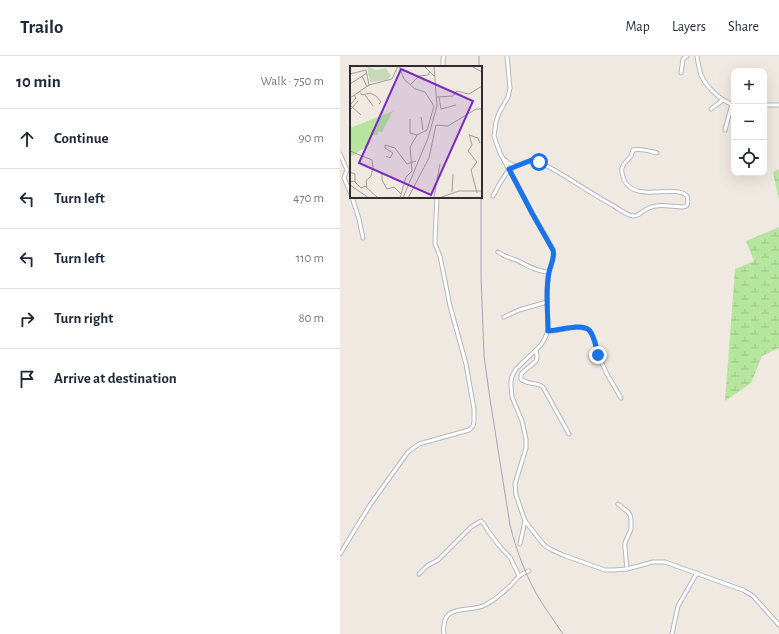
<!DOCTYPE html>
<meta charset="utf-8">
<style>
body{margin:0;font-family:"Alegreya Sans",sans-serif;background:#f2f2f3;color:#1f2937}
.controls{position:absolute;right:12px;top:12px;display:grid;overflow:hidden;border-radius:8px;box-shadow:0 4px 16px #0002}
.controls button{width:36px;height:36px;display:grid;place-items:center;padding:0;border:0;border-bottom:1px solid #e0e1e3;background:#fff;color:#1f2937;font:20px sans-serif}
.stop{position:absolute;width:12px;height:12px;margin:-9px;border:3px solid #1a73e8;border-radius:50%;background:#fff}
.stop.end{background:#1a73e8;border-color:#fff;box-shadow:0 1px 4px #0008}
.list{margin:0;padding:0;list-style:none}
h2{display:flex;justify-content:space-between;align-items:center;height:52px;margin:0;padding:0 16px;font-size:17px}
h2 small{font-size:13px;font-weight:400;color:#747a83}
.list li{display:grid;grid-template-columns:26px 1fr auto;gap:12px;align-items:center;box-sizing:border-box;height:60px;padding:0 16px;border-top:1px solid #e0e1e3}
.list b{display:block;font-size:15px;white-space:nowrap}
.list em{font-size:13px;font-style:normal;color:#747a83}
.icon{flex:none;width:22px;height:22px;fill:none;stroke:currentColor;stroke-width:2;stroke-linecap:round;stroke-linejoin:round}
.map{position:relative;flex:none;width:439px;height:578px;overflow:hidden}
header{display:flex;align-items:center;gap:24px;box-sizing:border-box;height:56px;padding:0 20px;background:#fff;border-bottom:1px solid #e0e1e3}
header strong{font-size:19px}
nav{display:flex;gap:22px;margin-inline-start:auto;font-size:14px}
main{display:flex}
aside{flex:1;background:#fff}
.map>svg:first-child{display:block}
</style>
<header>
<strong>Trailo</strong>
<nav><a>Map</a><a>Layers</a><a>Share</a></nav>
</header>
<main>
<aside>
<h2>10 min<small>Walk · 750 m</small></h2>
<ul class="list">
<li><svg class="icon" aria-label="ahead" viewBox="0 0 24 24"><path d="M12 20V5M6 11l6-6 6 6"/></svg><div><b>Continue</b></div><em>90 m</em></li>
<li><svg class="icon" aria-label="left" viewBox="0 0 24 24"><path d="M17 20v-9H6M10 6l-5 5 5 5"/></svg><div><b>Turn left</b></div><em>470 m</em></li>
<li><svg class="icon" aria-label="left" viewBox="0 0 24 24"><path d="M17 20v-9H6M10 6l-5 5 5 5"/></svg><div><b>Turn left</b></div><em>110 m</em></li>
<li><svg class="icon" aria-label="right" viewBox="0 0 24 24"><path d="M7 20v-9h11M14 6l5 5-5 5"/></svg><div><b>Turn right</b></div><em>80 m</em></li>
<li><svg class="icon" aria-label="arrive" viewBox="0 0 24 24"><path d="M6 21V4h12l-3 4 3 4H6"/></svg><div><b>Arrive at destination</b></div></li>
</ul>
</aside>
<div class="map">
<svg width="439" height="578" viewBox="0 0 439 578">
<defs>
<pattern id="wetland-marsh" width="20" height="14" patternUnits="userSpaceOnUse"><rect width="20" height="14" fill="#b6e59e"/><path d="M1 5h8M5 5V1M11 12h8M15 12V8" fill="none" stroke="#9dc588"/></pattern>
</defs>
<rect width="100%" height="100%" fill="#efe9e1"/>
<g fill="url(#wetland-marsh)">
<polygon points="439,113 439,144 433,116"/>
<polygon points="439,171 439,292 422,300 411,327 385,345 395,213 414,205 406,185"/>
</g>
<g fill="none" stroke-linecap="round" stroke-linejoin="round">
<defs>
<g id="minor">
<polyline points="167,0 170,32 168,41 159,57 156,66 154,80 160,97 181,136 192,157 213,194 214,198 209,216 207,234 208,275 205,282 201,289 176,313 172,320 171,326 171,331 172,341 182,365 186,383 186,392 175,428 176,439 185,465 204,489 210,493 223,499 265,514 274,514 287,513 313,506 325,506 386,528 403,534 413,540 439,569"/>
<path d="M 357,0 C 358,7 359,13 361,19 C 367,32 381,45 394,49"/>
<polyline points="103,11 103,3 104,0"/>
<polyline points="341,17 343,3 347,0"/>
<polyline points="424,49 439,49"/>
<polyline points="371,53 383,44"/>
<polyline points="385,74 392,48"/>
<polyline points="0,98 7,114 4,122 11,138"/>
<polyline points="165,104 170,108 176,110"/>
<path d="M 153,140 L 160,127 L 168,115 L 169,113 L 193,103 C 222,116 246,135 274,150 C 279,153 286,159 293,160 C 300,160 303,154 309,152 C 315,149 323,149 330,150 C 340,150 351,156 347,140 C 334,127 296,148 284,124 C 283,121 281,116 282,112 C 284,105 288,105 291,100 C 292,99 292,96 293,94 C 301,92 309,95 317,97"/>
<polyline points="12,141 19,163 23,182"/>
<path d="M 158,196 C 164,200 169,202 176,204 C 187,209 197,216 209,216"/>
<polyline points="164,261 179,254 207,246"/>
<polyline points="208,275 213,275 236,271 248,273 251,277 255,286 258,299 267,318 281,342"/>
<path d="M 196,294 C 197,299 198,301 196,305 L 182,317 L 181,320 L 181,323 C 188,329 197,326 203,331 L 229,378"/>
<polyline points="278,448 288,456 290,459 291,463 291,473 285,487 285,492 287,513"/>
<polyline points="180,488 185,465"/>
<polyline points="0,498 30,449 68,396 79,388 129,374 133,370 134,365 134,353 126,308 110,250 100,200 95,188 95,183 97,141"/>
<polyline points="79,518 87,510 98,504 131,471 141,465 144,468 148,475 161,492 170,501 179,520"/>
<path d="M 104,578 C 103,572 104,562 109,558 C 119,551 134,555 145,549 C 155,544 164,536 172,528 C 175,525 177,521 181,519 C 183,517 186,516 189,515"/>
<polyline points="332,578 338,550 357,517"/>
</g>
</defs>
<use href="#minor" stroke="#b4b7c1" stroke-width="5"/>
<use href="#minor" stroke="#fff" stroke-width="3"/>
<g stroke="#a3a6b8" stroke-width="1">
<polyline points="139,11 139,0"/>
<path d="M 141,141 L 141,220 L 144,300 L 150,343 L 170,469 C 176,494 185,517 197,539 C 205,552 214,565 223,578"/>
</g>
</g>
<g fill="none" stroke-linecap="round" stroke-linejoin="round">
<path stroke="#1a73e8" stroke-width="5" d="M 199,106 L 194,104 L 192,104 L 169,113 L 192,157 L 213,194 C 215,202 211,208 209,216 C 205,235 208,255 208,275 C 218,275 243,266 250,275 C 255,282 256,291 258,299"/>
</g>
<g transform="translate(10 10)">
<rect width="132" height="132" fill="#efe9e1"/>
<path d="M 43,45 L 32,66 L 28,66 L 28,69 L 21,69 L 19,79 L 0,91 L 0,62 Z" fill="#b6e59e"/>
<path d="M 17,0 L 26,4 L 36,2 L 41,10 L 37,14 L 20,16 Z" fill="#c8d9b8"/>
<path fill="none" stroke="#a29e99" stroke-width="1" d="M 49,0 L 54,13 L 65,23 L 75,26 L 84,40 L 77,64 L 67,69 L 60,81 L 62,105 L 56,111 L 50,132M 74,0 L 84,10M 121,0 L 132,6M 0,8 L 16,4 L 19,19M 12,10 L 17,21M 0,18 L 17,7M 60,19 L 69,10 L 78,9 L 80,5M 9,25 L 12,29 L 20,27 L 26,30 L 31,36 L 29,38M 15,29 L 23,40M 87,31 L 103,30 L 107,25 L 119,28 L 132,20M 89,31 L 91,43 L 106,39M 0,32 L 19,19 L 42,13 L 48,0M 0,39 L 11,49M 0,39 L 6,32 L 4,29M 0,44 L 8,35M 71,51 L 73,64M 60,53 L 60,67 L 67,69M 119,68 L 122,79 L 118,85 L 127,96 L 121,104 L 127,127M 119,69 L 128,72 L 130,77M 0,85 L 22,94 L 23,101 L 21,110 L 16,115 L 17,121M 36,90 L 40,92 L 43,87 L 35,82 L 35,79 L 45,82 L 57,98 L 66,95M 0,106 L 5,108 L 5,116M 32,108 L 32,114 L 37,123 L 44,121 L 51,128M 0,116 L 4,115 L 11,122 L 15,120 L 28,132M 0,119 L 19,132M 102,126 L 103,108M 84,131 L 90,98M 53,132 L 78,72 L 87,40 L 84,0M 58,132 L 79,92 L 86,59 L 98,60 L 126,43 L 132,43M 89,132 L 109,125 L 132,125"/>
<path fill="#7b2cbf" fill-opacity="0.15" stroke="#7b2cbf" stroke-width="2" d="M 51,3 L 123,35 L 81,129 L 9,97 Z"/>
<rect width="132" height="132" fill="none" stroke="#2e2e2e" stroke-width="2"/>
</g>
</svg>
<div class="controls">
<button>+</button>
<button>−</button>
<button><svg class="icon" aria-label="locate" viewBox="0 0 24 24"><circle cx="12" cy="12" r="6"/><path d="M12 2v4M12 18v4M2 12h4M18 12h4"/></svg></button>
</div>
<div class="stop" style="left:199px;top:106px"></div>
<div class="stop end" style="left:258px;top:299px"></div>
</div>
</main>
